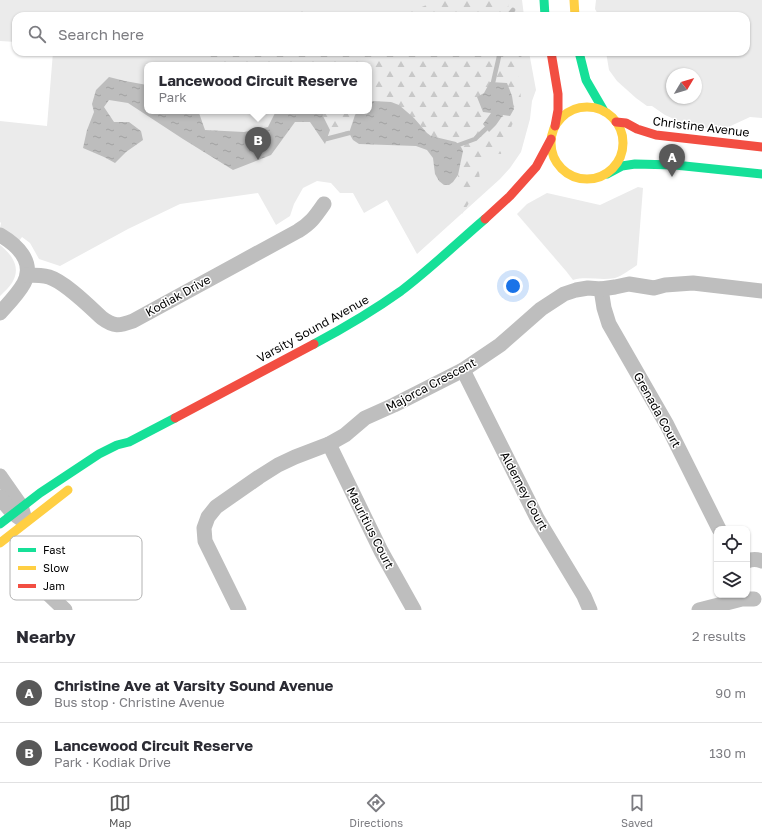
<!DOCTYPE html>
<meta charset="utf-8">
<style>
body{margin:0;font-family:"Golos Text",sans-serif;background:#f2f2f3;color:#2b2b33}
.controls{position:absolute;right:12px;bottom:12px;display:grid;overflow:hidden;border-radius:8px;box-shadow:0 1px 3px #0004}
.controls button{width:36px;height:36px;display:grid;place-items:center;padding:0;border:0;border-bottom:1px solid #e1e1e2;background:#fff;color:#2b2b33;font:20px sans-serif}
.compass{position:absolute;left:666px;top:68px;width:36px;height:36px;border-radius:50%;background:#fff;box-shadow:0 1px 3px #0004;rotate:52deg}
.you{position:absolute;left:513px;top:286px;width:14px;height:14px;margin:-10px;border:3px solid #fff;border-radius:50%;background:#1a73e8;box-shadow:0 0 0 6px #1a73e833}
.badge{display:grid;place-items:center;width:26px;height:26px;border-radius:50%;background:#595959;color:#fff;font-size:13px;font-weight:700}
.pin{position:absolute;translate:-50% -33px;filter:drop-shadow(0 1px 2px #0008)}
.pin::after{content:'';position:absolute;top:21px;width:14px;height:12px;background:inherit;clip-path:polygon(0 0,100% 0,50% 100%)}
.popup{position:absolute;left:144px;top:62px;width:228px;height:52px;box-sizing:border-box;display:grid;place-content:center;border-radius:8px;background:#fff;filter:drop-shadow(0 1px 3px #0005);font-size:13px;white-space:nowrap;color:#7c7c81}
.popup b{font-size:15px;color:#2b2b33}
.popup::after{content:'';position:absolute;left:50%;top:100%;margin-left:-8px;border:8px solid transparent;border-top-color:#fff}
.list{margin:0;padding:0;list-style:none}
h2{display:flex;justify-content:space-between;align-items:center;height:52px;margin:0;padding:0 16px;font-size:17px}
h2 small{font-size:13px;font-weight:400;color:#7c7c81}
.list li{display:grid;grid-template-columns:26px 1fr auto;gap:12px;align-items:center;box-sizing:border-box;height:60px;padding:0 16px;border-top:1px solid #e1e1e2}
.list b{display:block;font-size:15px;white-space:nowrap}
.list p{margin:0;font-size:13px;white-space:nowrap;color:#7c7c81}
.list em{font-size:13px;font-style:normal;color:#7c7c81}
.icon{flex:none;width:22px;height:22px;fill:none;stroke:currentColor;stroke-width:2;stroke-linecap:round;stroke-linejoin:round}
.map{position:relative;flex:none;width:762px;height:610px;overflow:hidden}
.search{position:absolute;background:#fff;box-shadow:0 1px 3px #0004;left:12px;right:12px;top:12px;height:44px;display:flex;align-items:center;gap:10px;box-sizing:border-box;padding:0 14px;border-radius:12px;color:#7c7c81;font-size:15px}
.sheet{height:172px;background:#fff}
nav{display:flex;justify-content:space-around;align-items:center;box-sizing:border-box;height:56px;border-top:1px solid #e1e1e2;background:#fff;font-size:11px;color:#7c7c81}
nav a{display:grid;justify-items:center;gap:2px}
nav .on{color:#595959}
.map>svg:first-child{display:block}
</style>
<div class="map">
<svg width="762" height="610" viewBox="0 0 762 610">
<defs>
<pattern id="forest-firs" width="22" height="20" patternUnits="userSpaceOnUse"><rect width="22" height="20" fill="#ebebeb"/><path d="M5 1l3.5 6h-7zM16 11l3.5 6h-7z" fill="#c8c8c8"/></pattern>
<pattern id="water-ripples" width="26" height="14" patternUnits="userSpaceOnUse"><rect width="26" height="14" fill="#bdbdbd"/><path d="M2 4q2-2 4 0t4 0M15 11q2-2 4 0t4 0" fill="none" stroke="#a1a1a1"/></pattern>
</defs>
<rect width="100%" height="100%" fill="#fff"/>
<g fill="#ebebeb" fill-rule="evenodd">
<polygon points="0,0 522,0 524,16 16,16 16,42 0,41"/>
<path d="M 596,0 L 762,0 L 762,118 L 750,117 L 722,130 L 692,127 L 665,115 L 652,106 L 647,106 L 636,98 L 617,81 L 609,70 L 606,52 L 746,52 L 746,16 L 599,16 L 595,9 ZM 672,74 L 696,74 L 696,98 L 672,98 Z"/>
<path d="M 53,52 L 529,52 L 536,90 L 532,101 L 530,119 L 521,152 L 510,168 L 500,179 L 417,254 L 387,200 L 364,213 L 353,193 L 340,193 L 331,183 L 317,181 L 303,188 L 294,204 L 290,216 L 276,225 L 258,193 L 180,204 L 128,229 L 60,266 L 39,259 L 30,243 L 22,237 L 19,241 L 0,228 L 1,223 L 0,222 L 0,121 L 47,126 ZM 147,65 L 369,65 L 369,111 L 147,111 Z"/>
<path d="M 638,187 L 643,188 L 637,265 C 631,269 622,276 615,278 C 601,281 587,276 573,280 L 566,271 L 517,214 L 527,204 L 547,193 L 600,205 Z"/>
<path d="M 0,245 C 11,254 21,266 13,281 C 10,287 4,292 0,296 Z"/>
</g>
<g fill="url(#forest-firs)">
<polygon points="438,0 510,0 508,6 513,16 396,16 417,9"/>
<polygon points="295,9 323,16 262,16"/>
<polygon points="209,52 524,52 517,64 522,107 512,125 501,154 488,153 479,167 480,186 462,214 458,175 463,151 456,142 431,136 427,133 414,118 373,101 369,103 369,65 207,65"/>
<polygon points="324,111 358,111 355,115 349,133 326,139 330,130 323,116"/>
</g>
<g fill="url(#water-ripples)">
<polygon points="109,77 125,81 147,85 147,111 197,111 199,113 205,130 244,132 268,127 276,111 324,111 323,116 330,130 325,144 310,122 295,122 271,155 233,170 183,139 128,103 109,100 104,107 114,122 129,122 141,131 143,140 126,152 115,163 104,157 83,148 87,130 94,112 92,104 96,90"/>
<polygon points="490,82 507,83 512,96 514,109 510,116 503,115 496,125 489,132 483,124 491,113 483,112 477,97 484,93"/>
<polygon points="373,101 391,102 399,105 414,118 427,133 431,136 456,142 461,147 463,151 458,175 453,182 449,185 444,185 439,181 435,174 433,158 427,150 416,146 359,144 353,140 349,133 355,115 358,111 369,111 369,103"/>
</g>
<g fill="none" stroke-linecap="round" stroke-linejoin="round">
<g stroke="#bdbdbd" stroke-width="4.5">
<polyline points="508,16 513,10"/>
<polyline points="492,87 500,52"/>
<polyline points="326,139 349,133"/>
<polyline points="453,147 475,139 491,124"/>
</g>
<g stroke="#bebebe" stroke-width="15">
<path d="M 0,235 C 17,245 35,262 24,283 C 18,294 8,304 0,313"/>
<path d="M 27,275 C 34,275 42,275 49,277 C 65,282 89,306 102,318 C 114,327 119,326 133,321 L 298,231 C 311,223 315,217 324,204"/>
<polyline points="601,289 604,308 609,324 667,425 719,529"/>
<polyline points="463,370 537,518 584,596 590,610"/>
<polyline points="329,444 381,551 414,610"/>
<polyline points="0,476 21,506 24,516"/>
<path d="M 0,497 C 6,506 12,513 21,519"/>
<path d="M 747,561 C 752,559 757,559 762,561"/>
<polyline points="41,587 65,610"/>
<polyline points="239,610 205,541 204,528 208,517 216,507 259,477 278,465 295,457 329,444 345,435 365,418 394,405 463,370 500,345 541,309 564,294 576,290 588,288 601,289 615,287 629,284 654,288 665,285 693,283 762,291"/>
<polyline points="699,610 742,599 754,599"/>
</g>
<g stroke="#16e098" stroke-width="9">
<polyline points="544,0 545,16"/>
<polyline points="579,52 586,80 604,111"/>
<polyline points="607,174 622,166 635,164 675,165 762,174"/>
<path d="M 314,344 C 344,328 373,311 401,291 C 430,269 457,243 485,219"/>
<polyline points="0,524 40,493 99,454 117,445 129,442 175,418"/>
</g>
<g stroke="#ffcf43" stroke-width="9">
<polyline points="574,0 575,16"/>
<circle cx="587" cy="143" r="36"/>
<polyline points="0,543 68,490"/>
</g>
<g stroke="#f24e42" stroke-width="9">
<polyline points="551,52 558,94 558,110 555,126"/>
<polyline points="616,122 626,123 637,129 656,135 762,147"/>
<polyline points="485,219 510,196 536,167 551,139"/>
<polyline points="175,418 314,344"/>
</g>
</g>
<g text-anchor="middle" stroke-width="3" stroke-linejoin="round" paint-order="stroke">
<g font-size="12" fill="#000" stroke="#fff">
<text transform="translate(701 127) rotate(7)" y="4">Christine Avenue</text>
<text transform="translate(178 296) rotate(-29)" y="4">Kodiak Drive</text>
<text transform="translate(313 329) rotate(-29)" y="4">Varsity Sound Avenue</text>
<text transform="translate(431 385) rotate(-28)" y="4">Majorca Crescent</text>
<text transform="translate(657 410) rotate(61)" y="4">Grenada Court</text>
<text transform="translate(524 491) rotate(62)" y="4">Alderney Court</text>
<text transform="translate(370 528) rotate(63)" y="4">Mauritius Court</text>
</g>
</g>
<rect x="10" y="536" width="132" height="64" rx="6" fill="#fff" stroke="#b2b2b2" stroke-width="1"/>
<rect x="18" y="548" width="18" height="4" fill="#16e098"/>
<rect x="18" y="566" width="18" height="4" fill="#ffcf43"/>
<rect x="18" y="584" width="18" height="4" fill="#f24e42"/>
<g font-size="11" fill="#000">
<text x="43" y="554">Fast</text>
<text x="43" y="572">Slow</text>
<text x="43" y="590">Jam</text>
</g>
</svg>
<div class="controls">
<button><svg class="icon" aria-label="locate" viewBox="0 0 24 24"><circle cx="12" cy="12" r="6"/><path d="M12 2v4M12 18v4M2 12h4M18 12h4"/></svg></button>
<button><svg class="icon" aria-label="layers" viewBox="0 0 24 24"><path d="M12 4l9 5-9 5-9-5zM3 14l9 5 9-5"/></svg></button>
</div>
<svg class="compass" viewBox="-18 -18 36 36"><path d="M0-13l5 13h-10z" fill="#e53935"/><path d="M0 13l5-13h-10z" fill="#7c7c81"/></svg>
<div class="you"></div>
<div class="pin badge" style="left:672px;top:177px">A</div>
<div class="pin badge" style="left:258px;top:160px">B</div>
<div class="popup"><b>Lancewood Circuit Reserve</b>Park</div>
<div class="search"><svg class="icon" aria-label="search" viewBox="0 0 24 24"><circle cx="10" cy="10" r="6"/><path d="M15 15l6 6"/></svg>Search here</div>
</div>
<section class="sheet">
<h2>Nearby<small>2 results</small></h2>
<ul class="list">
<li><span class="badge">A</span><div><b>Christine Ave at Varsity Sound Avenue</b><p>Bus stop · Christine Avenue</p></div><em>90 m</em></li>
<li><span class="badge">B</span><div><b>Lancewood Circuit Reserve</b><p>Park · Kodiak Drive</p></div><em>130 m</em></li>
</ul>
</section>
<nav>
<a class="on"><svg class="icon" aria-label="map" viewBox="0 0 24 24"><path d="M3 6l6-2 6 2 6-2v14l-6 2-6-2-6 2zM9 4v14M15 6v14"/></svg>Map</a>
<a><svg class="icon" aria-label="directions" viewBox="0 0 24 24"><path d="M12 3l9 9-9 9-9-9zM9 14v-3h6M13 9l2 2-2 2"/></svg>Directions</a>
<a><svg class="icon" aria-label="saved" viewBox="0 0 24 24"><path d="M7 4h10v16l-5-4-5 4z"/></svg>Saved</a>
</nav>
